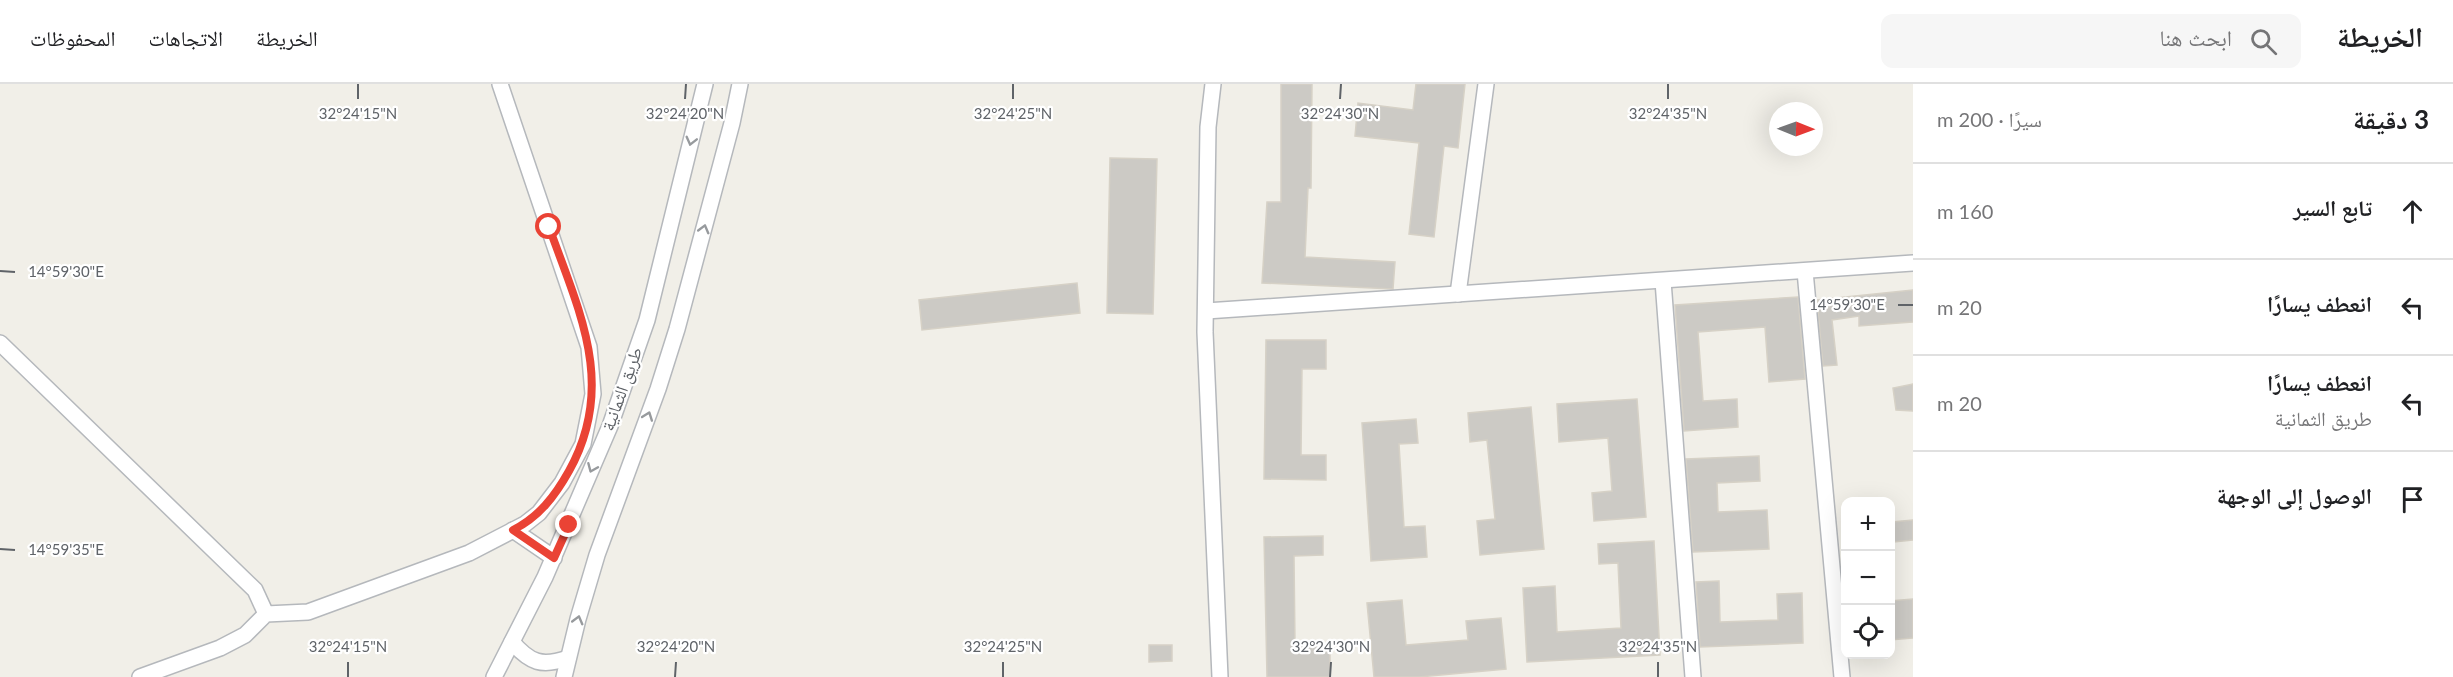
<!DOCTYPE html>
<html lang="ar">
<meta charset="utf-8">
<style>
body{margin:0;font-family:Lato,"Noto Naskh Arabic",sans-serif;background:#f6f6f6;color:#202124;direction:rtl}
.controls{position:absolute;right:18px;bottom:18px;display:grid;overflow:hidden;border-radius:12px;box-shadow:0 6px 24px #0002}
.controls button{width:54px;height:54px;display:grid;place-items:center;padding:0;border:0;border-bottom:2px solid #e0e0e0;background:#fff;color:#202124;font:30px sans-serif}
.compass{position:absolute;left:1769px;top:18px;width:54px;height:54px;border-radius:50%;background:#fff;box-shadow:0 6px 24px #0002;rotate:91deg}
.stop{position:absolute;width:18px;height:18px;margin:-14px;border:4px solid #ea4335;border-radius:50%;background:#fff}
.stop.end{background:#ea4335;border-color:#fff;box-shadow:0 2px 6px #0008}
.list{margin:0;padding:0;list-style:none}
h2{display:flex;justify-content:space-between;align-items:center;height:78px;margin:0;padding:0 24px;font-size:26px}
h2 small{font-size:20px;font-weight:400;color:#757577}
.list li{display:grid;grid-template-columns:39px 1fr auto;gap:18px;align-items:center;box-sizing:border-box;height:96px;padding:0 24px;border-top:2px solid #e0e0e0}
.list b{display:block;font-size:22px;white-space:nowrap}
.list p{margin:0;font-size:20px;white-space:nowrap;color:#757577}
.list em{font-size:20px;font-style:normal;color:#757577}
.icon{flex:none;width:33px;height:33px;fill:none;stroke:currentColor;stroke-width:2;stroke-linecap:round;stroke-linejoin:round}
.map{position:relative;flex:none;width:1913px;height:593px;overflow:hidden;direction:ltr}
header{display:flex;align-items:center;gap:36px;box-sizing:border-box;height:84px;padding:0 30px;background:#fff;border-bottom:2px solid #e0e0e0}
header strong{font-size:28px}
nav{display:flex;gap:33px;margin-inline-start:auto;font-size:21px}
.search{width:420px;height:54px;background:#f6f6f6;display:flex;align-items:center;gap:15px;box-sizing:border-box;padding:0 21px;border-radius:12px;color:#757577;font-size:22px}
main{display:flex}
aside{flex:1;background:#fff}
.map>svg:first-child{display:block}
</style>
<header>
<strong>الخريطة</strong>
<div class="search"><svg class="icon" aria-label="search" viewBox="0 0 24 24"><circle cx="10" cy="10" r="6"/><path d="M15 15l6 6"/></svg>ابحث هنا</div>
<nav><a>الخريطة</a><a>الاتجاهات</a><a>المحفوظات</a></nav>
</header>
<main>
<aside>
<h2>3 دقيقة<small>سيرًا · 200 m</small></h2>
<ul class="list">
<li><svg class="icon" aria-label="ahead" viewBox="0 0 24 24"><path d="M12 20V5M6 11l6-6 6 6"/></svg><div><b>تابع السير</b></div><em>160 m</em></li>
<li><svg class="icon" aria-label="left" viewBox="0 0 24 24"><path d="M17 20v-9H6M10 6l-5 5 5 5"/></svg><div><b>انعطف يسارًا</b></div><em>20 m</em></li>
<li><svg class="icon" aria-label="left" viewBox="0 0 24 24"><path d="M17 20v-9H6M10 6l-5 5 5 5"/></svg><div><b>انعطف يسارًا</b><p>طريق الثمانية</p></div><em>20 m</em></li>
<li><svg class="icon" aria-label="arrive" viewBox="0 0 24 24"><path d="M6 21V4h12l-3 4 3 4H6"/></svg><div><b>الوصول إلى الوجهة</b></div></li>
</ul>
</aside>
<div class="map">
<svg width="1913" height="593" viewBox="0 0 1913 593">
<rect width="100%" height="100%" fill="#f1efe8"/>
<g fill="#cccac5" stroke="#d6d1c6" stroke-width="1.5">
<polygon points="1281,0 1312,0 1311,104 1308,104 1305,173 1395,178 1393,205 1262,199 1267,118 1281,118"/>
<polygon points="1416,0 1465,0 1458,64 1444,62 1434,153 1409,150 1419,59 1355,52 1358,19 1413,26"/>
<polygon points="1110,74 1157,75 1153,230 1107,229"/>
<polygon points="1077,199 1080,229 922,246 919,216"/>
<polygon points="1913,206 1913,238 1859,242 1859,232 1832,236 1837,281 1823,282 1817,216"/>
<polygon points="1798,213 1805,295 1769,298 1765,243 1698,248 1703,317 1737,315 1738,343 1684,347 1675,221"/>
<polygon points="1266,256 1326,256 1326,285 1302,285 1301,371 1326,371 1326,396 1264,395"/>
<polygon points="1913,300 1913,327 1896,326 1893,304"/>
<polygon points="1637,315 1646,433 1594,437 1592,409 1612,407 1608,354 1559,358 1557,320"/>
<polygon points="1531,323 1544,465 1480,471 1477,437 1495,435 1487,356 1470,358 1468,329"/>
<polygon points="1416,335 1418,359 1399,360 1404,443 1425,442 1427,473 1371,477 1362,339"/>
<polygon points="1759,372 1760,397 1717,399 1718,428 1767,426 1769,465 1693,468 1686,375"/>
<polygon points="1913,436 1913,456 1894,458 1892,438"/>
<polygon points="1323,452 1323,471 1294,472 1295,561 1330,560 1330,593 1267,593 1264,453"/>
<polygon points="1654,457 1660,571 1527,578 1523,504 1555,502 1557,548 1621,544 1618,479 1599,480 1598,460"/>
<polygon points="1719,497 1720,538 1778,536 1777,510 1802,509 1803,559 1700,563 1696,498"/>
<polygon points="1913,515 1913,554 1890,556 1890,517"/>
<polygon points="1402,516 1406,561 1468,556 1466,537 1501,534 1506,585 1419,593 1374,593 1367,519"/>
<polygon points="1149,561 1172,561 1172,577 1149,578"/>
</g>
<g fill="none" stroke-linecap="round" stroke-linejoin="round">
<defs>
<g id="minor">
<polyline points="1213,0 1208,43 1205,248 1220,593"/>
<polyline points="1805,187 1842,593"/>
<polyline points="1663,197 1693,593"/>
<polyline points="1458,210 1486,0"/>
<polyline points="1206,227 1913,179"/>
<polyline points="0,259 255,506 266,530"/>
<polyline points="513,446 554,474"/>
<path d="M 512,558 C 530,579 542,583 568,574"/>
<polyline points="140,593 220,564 245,551 266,530 308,528 469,469 525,440 539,429 562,399 583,360 593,310 589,263 500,0"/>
<polyline points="494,593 545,493 610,342 647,236 705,0"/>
<polyline points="564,593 578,535 597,471 658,305 677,245 732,39 740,0"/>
</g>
</defs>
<use href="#minor" stroke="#b5b8bc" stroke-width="18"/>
<use href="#minor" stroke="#fff" stroke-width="15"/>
</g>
<defs><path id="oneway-chevron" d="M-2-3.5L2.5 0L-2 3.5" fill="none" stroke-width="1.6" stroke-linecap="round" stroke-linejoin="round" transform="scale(1.5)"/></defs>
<g stroke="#979a9d">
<use href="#oneway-chevron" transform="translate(691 57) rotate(104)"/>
<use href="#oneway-chevron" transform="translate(704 145) rotate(-75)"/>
<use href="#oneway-chevron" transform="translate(648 332) rotate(-70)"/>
<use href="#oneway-chevron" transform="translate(592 384) rotate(113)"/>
<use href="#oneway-chevron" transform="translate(578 536) rotate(-75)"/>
</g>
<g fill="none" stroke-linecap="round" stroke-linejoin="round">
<path stroke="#ea4335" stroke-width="8" d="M 549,143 C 579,227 617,301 569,387 C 555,412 539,433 513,446 L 554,474 L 569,441"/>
</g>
<path fill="none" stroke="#5f6368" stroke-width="2" d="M 358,15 L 358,0M 685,15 L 686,0M 1013,15 L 1013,0M 1340,15 L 1341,0M 1668,15 L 1668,0M 0,187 L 15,188M 1898,221 L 1913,221M 0,465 L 15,466M 348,593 L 348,578M 675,593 L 676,578M 1003,593 L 1003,578M 1330,593 L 1331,578M 1658,593 L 1658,578"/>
<g text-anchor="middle" stroke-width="4.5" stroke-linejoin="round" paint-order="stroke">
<g font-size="18" fill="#5f6368" stroke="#fff">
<text transform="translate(622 305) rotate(-70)" y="6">طريق الثمانية</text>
</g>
</g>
<g font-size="15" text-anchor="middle" fill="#5f6368" stroke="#fff" stroke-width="4.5" stroke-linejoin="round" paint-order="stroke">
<text x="358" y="35">32°24'15"N</text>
<text x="685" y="35">32°24'20"N</text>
<text x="1013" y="35">32°24'25"N</text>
<text x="1340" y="35">32°24'30"N</text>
<text x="1668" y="35">32°24'35"N</text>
<text x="66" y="193">14°59'30"E</text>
<text x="1847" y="226">14°59'30"E</text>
<text x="66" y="471">14°59'35"E</text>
<text x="348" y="568">32°24'15"N</text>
<text x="676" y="568">32°24'20"N</text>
<text x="1003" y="568">32°24'25"N</text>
<text x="1331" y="568">32°24'30"N</text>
<text x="1658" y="568">32°24'35"N</text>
</g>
</svg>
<div class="controls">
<button>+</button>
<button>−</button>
<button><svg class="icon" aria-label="locate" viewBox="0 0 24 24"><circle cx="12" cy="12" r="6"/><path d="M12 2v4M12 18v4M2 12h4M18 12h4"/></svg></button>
</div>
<svg class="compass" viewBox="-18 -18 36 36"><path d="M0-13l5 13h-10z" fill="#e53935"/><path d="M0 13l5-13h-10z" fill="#757577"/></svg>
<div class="stop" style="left:549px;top:143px"></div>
<div class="stop end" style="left:569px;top:441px"></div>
</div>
</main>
